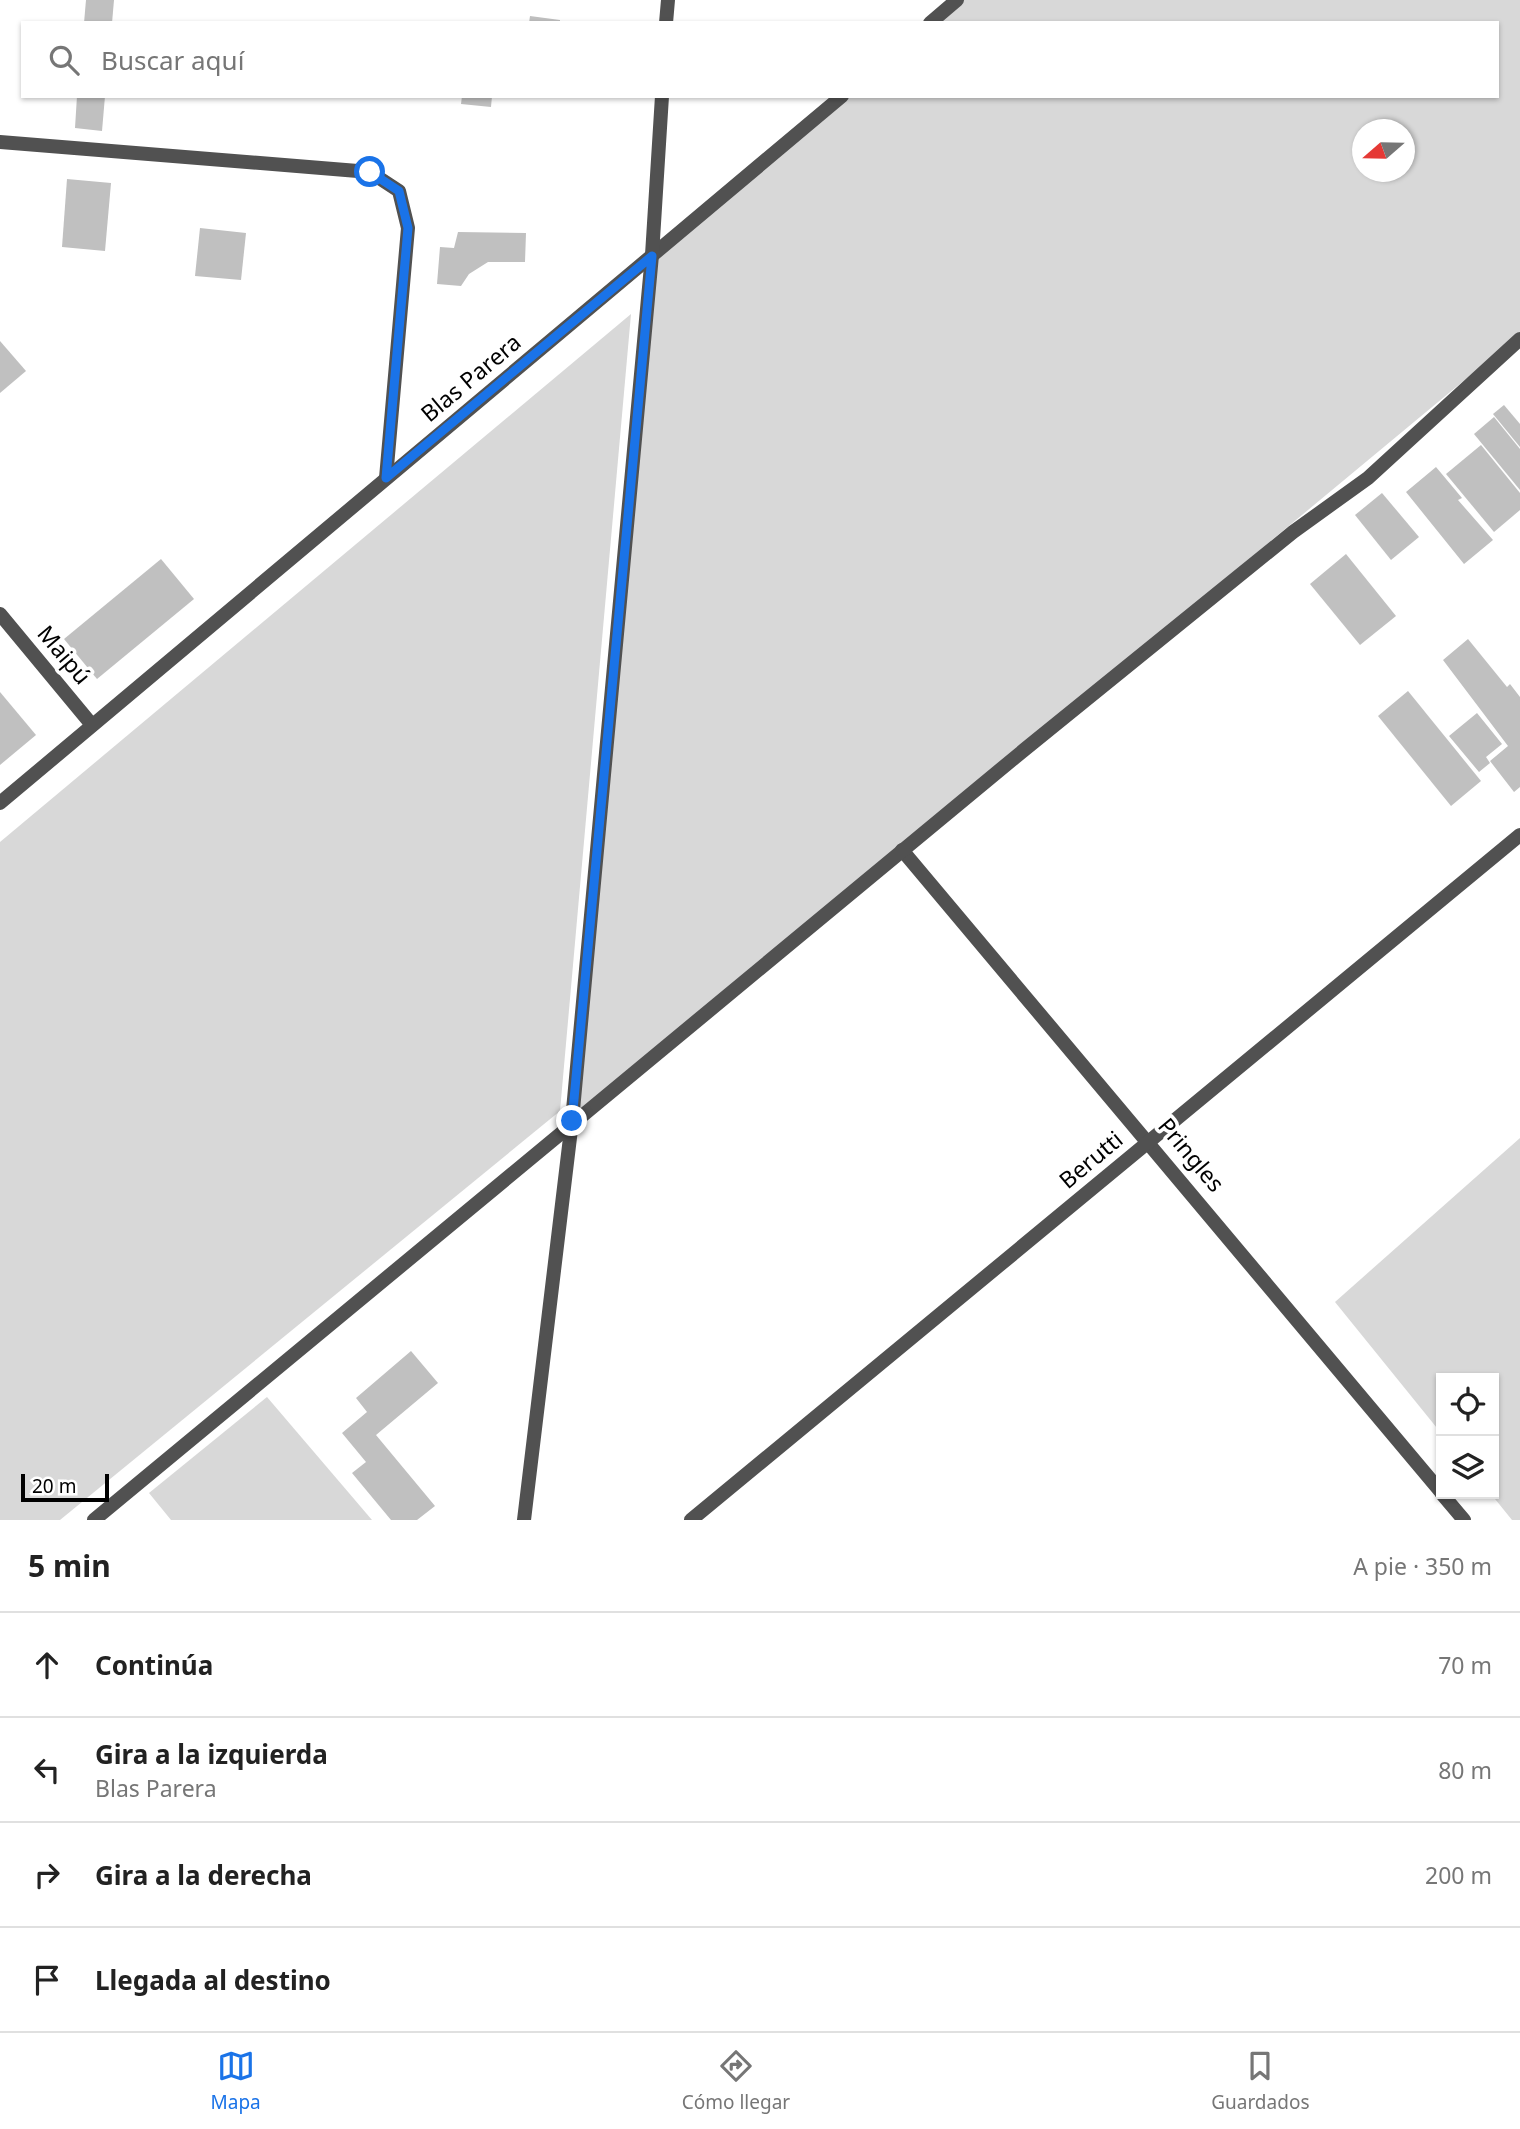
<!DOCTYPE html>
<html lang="es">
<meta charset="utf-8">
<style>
body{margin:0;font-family:"Noto Sans",sans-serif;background:#f6f6f6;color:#222}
.controls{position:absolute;right:21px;bottom:21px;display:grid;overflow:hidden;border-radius:0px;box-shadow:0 2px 5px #0004}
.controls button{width:63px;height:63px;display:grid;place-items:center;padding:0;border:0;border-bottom:2px solid #e0e0e0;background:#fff;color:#222;font:35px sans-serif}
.compass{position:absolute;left:1352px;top:119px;width:63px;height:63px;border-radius:50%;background:#fff;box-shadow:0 2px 5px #0004;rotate:250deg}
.scale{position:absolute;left:21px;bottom:18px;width:88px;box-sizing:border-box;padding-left:7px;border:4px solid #000;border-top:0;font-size:19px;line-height:24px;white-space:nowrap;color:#000;-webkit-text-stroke:5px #fff;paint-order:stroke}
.stop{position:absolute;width:21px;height:21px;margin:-16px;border:5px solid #1a73e8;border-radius:50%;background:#fff}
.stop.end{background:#1a73e8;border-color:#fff;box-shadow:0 2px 7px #0008}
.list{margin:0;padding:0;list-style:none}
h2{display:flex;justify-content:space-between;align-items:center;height:91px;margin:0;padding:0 28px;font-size:30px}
h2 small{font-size:23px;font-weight:400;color:#767676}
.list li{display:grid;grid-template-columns:46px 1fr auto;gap:21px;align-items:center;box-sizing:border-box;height:105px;padding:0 28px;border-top:2px solid #e0e0e0}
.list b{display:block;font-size:26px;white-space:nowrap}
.list p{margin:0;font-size:23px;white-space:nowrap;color:#767676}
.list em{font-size:23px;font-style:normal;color:#767676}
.icon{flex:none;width:38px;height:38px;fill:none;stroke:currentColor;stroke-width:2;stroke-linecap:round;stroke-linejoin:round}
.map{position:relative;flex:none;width:1520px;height:1520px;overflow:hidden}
.search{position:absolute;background:#fff;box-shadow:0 2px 5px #0004;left:21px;right:21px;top:21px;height:77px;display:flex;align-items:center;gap:18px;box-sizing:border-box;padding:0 24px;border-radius:0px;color:#767676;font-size:26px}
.sheet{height:511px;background:#fff}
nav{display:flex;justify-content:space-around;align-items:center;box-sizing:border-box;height:98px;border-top:2px solid #e0e0e0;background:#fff;font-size:19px;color:#767676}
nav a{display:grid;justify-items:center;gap:4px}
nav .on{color:#1a73e8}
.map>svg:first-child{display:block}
</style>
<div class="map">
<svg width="1520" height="1520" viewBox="0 0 1520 1520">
<rect width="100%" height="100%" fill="#fff"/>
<g fill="#d8d8d8" fill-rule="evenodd">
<path d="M 957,0 L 1520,0 L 1520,334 L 572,1121 L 652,255 L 842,96 L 1497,96 L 1497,23 L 930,23 ZM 1362,130 L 1404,130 L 1404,172 L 1362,172 Z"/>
<polygon points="631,314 560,1111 60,1520 0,1520 0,842"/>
<polygon points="1520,1138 1520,1520 1512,1520 1491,1494 1494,1494 1494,1378 1441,1378 1441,1433 1335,1302"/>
<polygon points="267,1397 372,1520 171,1520 149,1493"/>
</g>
<g fill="#c0c0c0">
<polygon points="86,0 114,0 112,23 84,23"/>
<polygon points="530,16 560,20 560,23 529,23"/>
<polygon points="77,96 105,96 102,131 75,128"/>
<polygon points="462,96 492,96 491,107 461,104"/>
<polygon points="67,179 111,183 105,251 62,247"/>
<polygon points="200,228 246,233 241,280 195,276"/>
<polygon points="458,232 526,233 525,262 488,262 469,274 461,286 437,284 440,247 454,248"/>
<polygon points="0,341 26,371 0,393"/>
<polygon points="1504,405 1520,424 1520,447 1493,414"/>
<polygon points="1494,417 1520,449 1520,490 1474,434"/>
<polygon points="1481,445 1520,493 1520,510 1494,532 1446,474"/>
<polygon points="1436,467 1462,498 1458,500 1493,540 1464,564 1406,492"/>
<polygon points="1382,493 1419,537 1391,560 1355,515"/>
<polygon points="1346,554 1396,616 1360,645 1310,584"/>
<polygon points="161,559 194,599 97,679 64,639"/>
<polygon points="1468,639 1507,687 1510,684 1520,697 1520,787 1514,792 1490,761 1508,746 1443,660"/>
<polygon points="1408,691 1481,781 1451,806 1378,716"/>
<polygon points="0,692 36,735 0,765"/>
<polygon points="1477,713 1502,744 1486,757 1490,763 1479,772 1449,736"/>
<polygon points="411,1351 438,1383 376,1435 435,1506 417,1520 391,1520 352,1473 366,1462 342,1433 367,1412 356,1398"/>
</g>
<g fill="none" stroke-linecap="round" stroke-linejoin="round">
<g stroke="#515151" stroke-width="14">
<polyline points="666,23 668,0"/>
<polyline points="930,23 957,0"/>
<polyline points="0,142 370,172 399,191 408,228 386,478"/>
<polyline points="0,614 92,725"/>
<polyline points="0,803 842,96"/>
<polyline points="902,850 1441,1492"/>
<polyline points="1442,1494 1464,1520"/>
<polyline points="94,1520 1024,750 1293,532 1368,478 1520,339"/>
<polyline points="524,1520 572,1121 652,255 662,96"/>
<polyline points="691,1520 1520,835"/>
</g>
</g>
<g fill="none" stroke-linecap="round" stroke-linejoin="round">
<polyline stroke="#1a73e8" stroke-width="9" points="370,172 399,191 408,228 386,478 652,256 572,1121"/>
</g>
<g text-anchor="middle" stroke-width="7" stroke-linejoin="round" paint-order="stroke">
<g font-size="23" fill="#000" stroke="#fff">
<text transform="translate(471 378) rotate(-40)" y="8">Blas Parera</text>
<text transform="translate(64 655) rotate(50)" y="8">Maipú</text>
<text transform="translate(1191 1155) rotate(50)" y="8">Pringles</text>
<text transform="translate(1091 1160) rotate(-40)" y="8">Berutti</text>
</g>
</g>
</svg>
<div class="controls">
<button><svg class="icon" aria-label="locate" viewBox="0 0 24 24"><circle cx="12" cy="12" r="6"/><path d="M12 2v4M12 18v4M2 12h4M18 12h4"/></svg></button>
<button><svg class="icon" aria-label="layers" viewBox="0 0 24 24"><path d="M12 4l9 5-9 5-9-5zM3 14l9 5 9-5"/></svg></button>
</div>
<svg class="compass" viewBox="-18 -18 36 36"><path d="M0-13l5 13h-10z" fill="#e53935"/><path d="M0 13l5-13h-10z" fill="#767676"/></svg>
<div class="scale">20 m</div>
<div class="stop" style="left:370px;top:172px"></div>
<div class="stop end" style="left:572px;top:1121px"></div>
<div class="search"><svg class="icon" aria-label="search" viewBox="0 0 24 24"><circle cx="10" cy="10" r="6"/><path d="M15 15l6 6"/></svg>Buscar aquí</div>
</div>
<section class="sheet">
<h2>5 min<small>A pie · 350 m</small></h2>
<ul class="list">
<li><svg class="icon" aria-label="ahead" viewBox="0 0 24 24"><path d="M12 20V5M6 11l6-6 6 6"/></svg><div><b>Continúa</b></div><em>70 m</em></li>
<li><svg class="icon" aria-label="left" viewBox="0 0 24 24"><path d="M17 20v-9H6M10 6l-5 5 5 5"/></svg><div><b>Gira a la izquierda</b><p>Blas Parera</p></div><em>80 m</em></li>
<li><svg class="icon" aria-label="right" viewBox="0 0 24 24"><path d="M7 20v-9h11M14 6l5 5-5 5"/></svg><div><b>Gira a la derecha</b></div><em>200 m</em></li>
<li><svg class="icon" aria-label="arrive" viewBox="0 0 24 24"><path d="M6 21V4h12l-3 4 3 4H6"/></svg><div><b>Llegada al destino</b></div></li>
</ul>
</section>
<nav>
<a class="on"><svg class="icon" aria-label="map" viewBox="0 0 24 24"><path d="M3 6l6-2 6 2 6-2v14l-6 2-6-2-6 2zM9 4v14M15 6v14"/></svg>Mapa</a>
<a><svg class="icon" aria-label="directions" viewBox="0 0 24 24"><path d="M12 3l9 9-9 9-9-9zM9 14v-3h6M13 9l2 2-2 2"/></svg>Cómo llegar</a>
<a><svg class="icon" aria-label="saved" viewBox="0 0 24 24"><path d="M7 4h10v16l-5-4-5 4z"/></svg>Guardados</a>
</nav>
